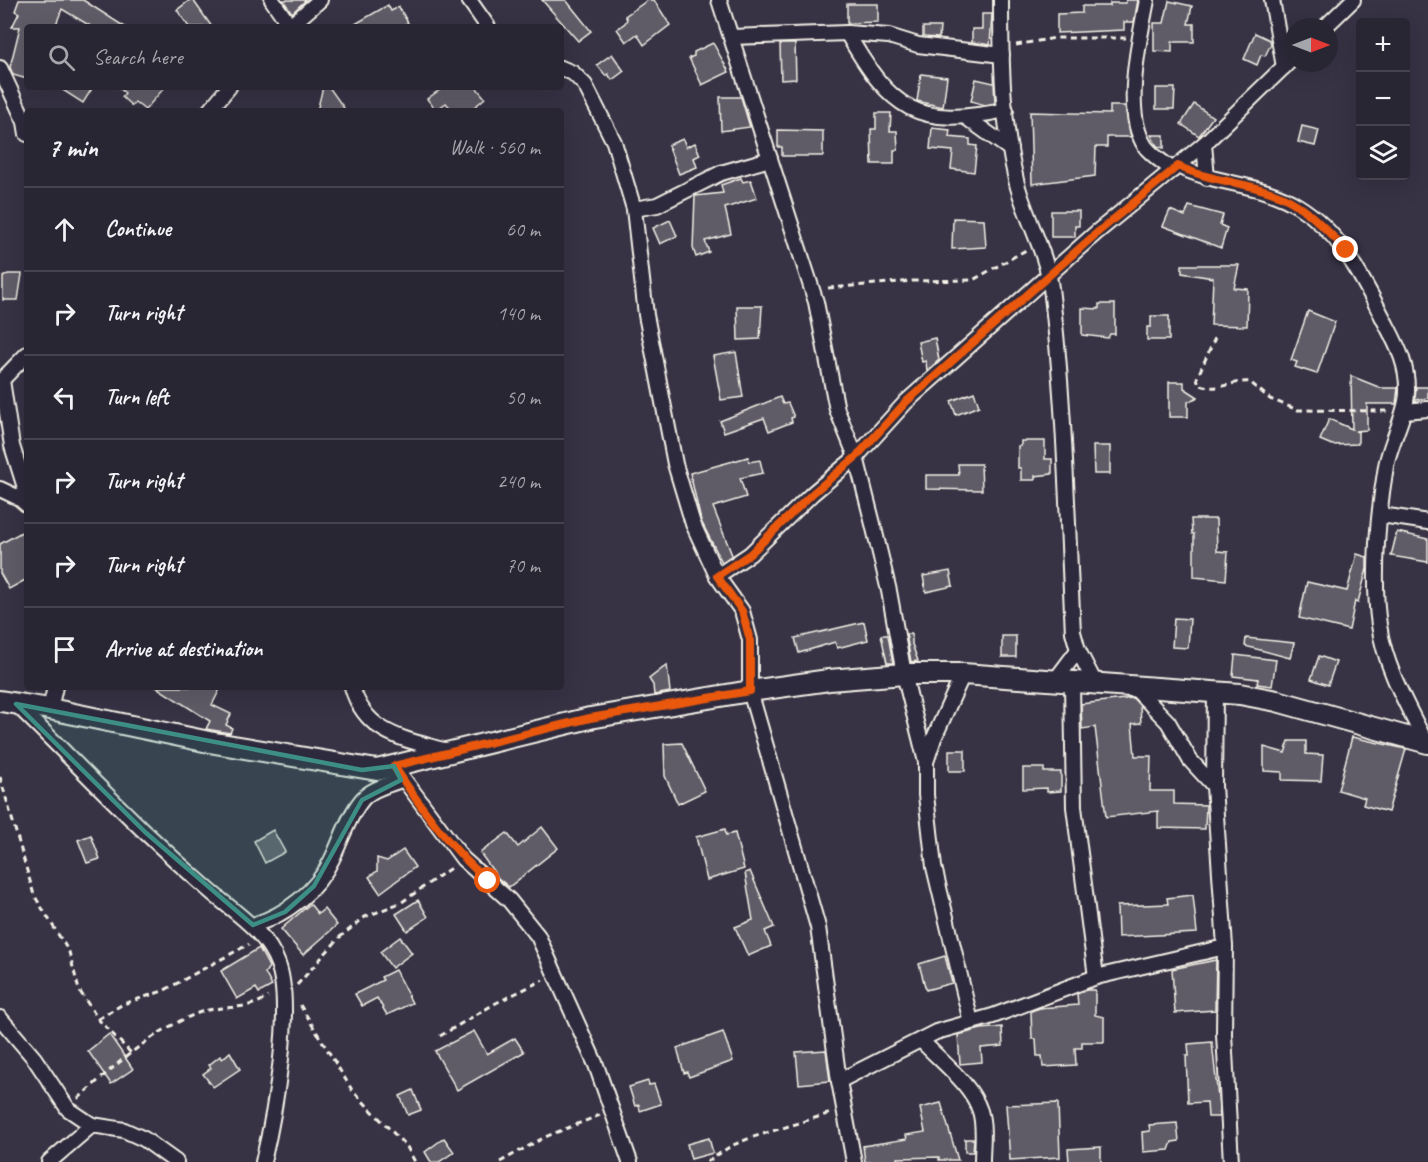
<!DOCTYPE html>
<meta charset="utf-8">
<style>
body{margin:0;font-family:Caveat,sans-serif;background:#35323f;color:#f1f3f6}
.controls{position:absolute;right:18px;top:18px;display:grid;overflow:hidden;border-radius:6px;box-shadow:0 6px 24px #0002}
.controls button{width:54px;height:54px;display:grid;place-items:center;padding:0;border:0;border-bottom:2px solid #45434e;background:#292633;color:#f1f3f6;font:30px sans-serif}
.compass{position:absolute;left:1284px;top:18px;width:54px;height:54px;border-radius:50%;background:#292633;box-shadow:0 6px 24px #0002;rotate:90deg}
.stop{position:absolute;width:18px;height:18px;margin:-14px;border:4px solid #ea580c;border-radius:50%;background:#fff}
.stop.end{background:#ea580c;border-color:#fff;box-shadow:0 2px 6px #0008}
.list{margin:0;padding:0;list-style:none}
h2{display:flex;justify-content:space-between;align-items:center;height:78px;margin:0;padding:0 24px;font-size:26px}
h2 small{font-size:20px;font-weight:400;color:#a5a5ac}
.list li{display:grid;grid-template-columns:39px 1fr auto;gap:18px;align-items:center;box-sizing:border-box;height:84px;padding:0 24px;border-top:2px solid #45434e}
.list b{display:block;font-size:22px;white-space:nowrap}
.list em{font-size:20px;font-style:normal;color:#a5a5ac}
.icon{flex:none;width:33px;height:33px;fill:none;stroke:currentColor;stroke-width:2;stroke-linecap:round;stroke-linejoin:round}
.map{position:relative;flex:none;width:1428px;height:1162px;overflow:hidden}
.search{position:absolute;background:#292633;box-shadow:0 6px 24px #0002;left:24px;top:24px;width:540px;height:66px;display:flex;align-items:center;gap:15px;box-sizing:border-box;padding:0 21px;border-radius:6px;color:#a5a5ac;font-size:22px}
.panel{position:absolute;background:#292633;box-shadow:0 6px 24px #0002;left:24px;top:108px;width:540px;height:582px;border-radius:6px}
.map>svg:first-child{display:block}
</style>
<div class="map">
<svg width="1428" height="1162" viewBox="0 0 1428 1162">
<rect width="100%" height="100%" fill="#373244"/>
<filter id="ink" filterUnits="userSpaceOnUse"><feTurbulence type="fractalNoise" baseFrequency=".0167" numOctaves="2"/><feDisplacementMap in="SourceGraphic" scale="12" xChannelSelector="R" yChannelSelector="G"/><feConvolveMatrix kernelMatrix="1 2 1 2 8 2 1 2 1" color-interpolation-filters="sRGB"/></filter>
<g filter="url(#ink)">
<g fill="#5f5c67" stroke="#f4f1e8" stroke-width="1.5">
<polygon points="19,0 83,0 125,27 92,27 62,9 55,27 27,27 27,79 13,75 10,67 20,27 12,27 19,13 15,11"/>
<polygon points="190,0 193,0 212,27 189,27 177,10"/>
<polygon points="283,0 306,0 292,13"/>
<polygon points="542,0 566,0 591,31 578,41"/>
<polygon points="648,0 654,0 670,25 644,45 637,34 626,42 617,29 625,23 627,19 625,16"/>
<polygon points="1126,0 1138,0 1134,22 1124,22 1124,30 1057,33 1057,14 1082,13 1082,6 1110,6 1110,3 1126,3"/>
<polygon points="1169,1 1192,6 1188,24 1194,24 1194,42 1172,42 1172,52 1154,51 1154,23 1164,23"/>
<polygon points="847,4 878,4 878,22 847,23"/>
<polygon points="388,5 391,11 399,7 408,23 400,27 350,27"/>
<polygon points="982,14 992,14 990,45 972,42 972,29 982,29"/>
<polygon points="923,27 940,27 939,38 923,37"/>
<polygon points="1255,33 1270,40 1271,44 1265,56 1261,55 1257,65 1244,59"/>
<polygon points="713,43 729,72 702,85 689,58 694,56 694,52"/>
<polygon points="780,44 795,44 796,79 781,80"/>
<polygon points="612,54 624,71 612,80 608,74 606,76 597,65"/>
<polygon points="921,74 947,77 943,107 917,101"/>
<polygon points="976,79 994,83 995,103 985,105 971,101"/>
<polygon points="58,87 93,87 83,103"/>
<polygon points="118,87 165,87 145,110 135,102 132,106 122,97 125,93"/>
<polygon points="323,87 329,87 346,111 317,111"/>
<polygon points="444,87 476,87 485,98 470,111 453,111 446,103 436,110 427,99"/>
<polygon points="1156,88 1175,88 1174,109 1156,109"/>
<polygon points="720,97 741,97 750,127 721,131"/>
<polygon points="1194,104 1213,117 1199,136 1181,124"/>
<polygon points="1110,106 1125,106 1131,137 1107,137 1107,147 1096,147 1095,176 1032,184 1030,112 1110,114"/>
<polygon points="876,113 891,113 890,131 897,131 898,150 894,150 894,164 872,164 871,129 876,129"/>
<polygon points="1302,126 1319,130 1315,146 1298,142"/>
<polygon points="932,128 950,130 949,137 970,139 970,145 977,146 974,172 951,169 953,151 930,149"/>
<polygon points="778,130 823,131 823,156 782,156 782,147 778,147"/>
<polygon points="1151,135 1164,135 1164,148 1157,146"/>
<polygon points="683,139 686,147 695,143 700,155 694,158 697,167 679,174 668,145"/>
<polygon points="741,178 743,182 751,180 757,198 725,208 731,234 705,241 709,252 696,257 693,248 695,196 723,193 721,185"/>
<polygon points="1189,206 1223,215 1220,225 1227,228 1221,248 1163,226 1170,210 1185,216"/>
<polygon points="1051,211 1079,211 1079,226 1075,226 1075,237 1051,237"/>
<polygon points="953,218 984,219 986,247 952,249"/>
<polygon points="670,220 677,236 660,244 653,228"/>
<polygon points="1182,265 1239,265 1234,288 1248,289 1247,326 1211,325 1213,278 1182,273"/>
<polygon points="8,274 22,274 18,300 3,300 3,277"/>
<polygon points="1099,304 1115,304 1115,334 1110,334 1108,338 1082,335 1082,308 1099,309"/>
<polygon points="737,306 762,306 760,339 738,340"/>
<polygon points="1308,311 1335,322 1317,374 1295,367 1297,362 1291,360"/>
<polygon points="1151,316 1169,316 1169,340 1147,340 1147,327 1151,327"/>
<polygon points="935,338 939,360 927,371 926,361 922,362 918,342"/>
<polygon points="736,352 743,397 721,400 713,356"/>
<polygon points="1351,376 1381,388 1398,388 1396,404 1367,404 1367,430 1355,431 1358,432 1358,444 1332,445 1320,440 1329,419 1352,429"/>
<polygon points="1169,382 1184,382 1184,388 1198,397 1188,402 1188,417 1169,417"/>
<polygon points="1416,387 1428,387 1428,398 1415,400"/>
<polygon points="974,392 979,406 956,415 951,401"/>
<polygon points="780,397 783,404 788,403 794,417 791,418 792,422 769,431 764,418 724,432 720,421"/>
<polygon points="1021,441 1045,441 1045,459 1052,459 1052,474 1035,476 1035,480 1021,480 1021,468 1018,468 1018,446 1021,446"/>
<polygon points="1093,446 1110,446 1110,474 1094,474"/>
<polygon points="748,457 749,462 760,460 763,473 740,478 746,497 713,507 732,555 722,562 701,521 690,473"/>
<polygon points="958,464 981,464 982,490 926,489 926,475 959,475"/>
<polygon points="1191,519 1216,519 1217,551 1228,552 1226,580 1194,577 1194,534 1192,534"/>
<polygon points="27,529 27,579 9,589 0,573 0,544"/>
<polygon points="1397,532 1428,539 1428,562 1391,556"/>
<polygon points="1357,554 1367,557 1367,569 1358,602 1355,601 1349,630 1299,618 1307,582 1347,591"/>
<polygon points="950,571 953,586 926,592 923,576"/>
<polygon points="1174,618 1190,619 1188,648 1172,647"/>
<polygon points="864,622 868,640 837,648 835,642 799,653 795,638"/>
<polygon points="906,634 912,634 912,644 918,661 911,662"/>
<polygon points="881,635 888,635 893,663 887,663"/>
<rect x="1002" y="636" width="14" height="21"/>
<polygon points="1246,638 1294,643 1290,658 1245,646"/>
<polygon points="1235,655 1276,660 1272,686 1257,684 1258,679 1233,676"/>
<polygon points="1319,656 1336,662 1328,685 1311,679"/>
<polygon points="667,665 670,692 654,695 653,685 649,679"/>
<polygon points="156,687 221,687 212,705 231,714 226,725 232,728 230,733 206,729 210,721"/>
<polygon points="1133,698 1140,706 1141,723 1132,724 1135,756 1151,756 1150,791 1174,791 1174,804 1206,805 1205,829 1158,828 1158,811 1106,817 1095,727 1082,729 1081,704"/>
<polygon points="1352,737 1406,749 1388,812 1363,805 1365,798 1338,790"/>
<polygon points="1289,741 1306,741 1306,754 1323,755 1321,781 1282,780 1282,772 1264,771 1264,747 1285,753"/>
<polygon points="682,743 705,791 678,804 665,776 664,744"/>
<rect x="949" y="750" width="16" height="21"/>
<polygon points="1023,768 1044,768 1044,772 1061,772 1061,791 1047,792 1047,788 1023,789"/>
<polygon points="542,827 558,848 509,887 498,878 480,853 507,833 518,847"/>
<polygon points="725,829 726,835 735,833 744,869 707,880 696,837"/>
<polygon points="273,830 285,852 265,863 254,841"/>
<polygon points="91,835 100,859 87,863 78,840"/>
<polygon points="403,850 415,867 380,893 369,877 377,871 377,858 387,861"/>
<polygon points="750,871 774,927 765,931 771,946 748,956 735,927 753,920 745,873"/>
<polygon points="1193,895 1197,933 1118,937 1117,906 1168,904 1167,898"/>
<polygon points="418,900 428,917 407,931 396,914"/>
<polygon points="310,904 318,914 324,909 337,925 303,955 281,929"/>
<polygon points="400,937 412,953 392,968 380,952"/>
<polygon points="259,948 269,967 265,973 272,986 259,993 256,988 237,999 221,971"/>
<polygon points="945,956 952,983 926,990 919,964"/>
<polygon points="1216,960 1215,1010 1175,1013 1172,969"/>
<polygon points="395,970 412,1003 387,1015 377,998 362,1006 355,994 383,980 381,977"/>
<polygon points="1086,990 1095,990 1095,1015 1104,1017 1104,1042 1082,1042 1082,1048 1075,1048 1076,1065 1043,1067 1042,1056 1037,1056 1036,1039 1032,1039 1031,1011 1040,1008 1078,1005 1077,994"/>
<polygon points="1002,1027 1003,1046 981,1048 982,1062 960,1064 958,1035 981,1029"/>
<polygon points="474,1031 487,1054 515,1038 524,1052 457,1090 435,1051"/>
<polygon points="723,1032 733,1061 689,1077 687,1072 684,1073 677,1048"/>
<polygon points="109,1034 133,1069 111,1084 88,1051"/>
<polygon points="1212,1042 1220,1117 1208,1117 1207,1102 1188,1103 1186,1056 1189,1056 1188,1044"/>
<polygon points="826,1050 830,1081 799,1084 796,1052"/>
<polygon points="230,1052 240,1069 213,1087 203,1074 211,1068 209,1065 220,1056 222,1059"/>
<polygon points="648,1081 649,1085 654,1084 661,1104 640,1111 639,1105 635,1106 629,1087"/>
<polygon points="413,1090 421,1110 408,1115 400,1096"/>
<polygon points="941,1103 958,1160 939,1160 939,1157 898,1158 899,1162 865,1162 863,1146 907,1139 906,1135 925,1132 920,1108"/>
<polygon points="1058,1103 1060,1157 1010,1160 1006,1105"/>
<polygon points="1177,1123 1179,1141 1172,1142 1169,1150 1143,1152 1142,1132 1150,1131 1149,1125"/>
<polygon points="444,1138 454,1152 439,1162 431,1162 425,1152"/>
<polygon points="709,1138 713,1153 691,1159 687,1144"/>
<polygon points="965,1139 974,1139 973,1152 965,1152"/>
<polygon points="1101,1147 1101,1162 1069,1162 1068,1149"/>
</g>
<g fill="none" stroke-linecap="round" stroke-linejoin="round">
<defs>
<g id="street">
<polyline points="272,0 290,26"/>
<polyline points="469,0 488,27"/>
<polyline points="719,0 816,302 837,410 856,457 873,524 889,591 904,674 926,762"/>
<path d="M 1001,0 C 1001,60 1002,122 1016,180 C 1025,217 1046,251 1051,288 C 1065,402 1067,517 1073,632 L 1078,650 L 1096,685"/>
<path d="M 1147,0 C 1140,38 1122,111 1145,146 C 1151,155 1164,163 1173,170"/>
<polyline points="1272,0 1284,67"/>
<polyline points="289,27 320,0"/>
<polyline points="1325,27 1353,0"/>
<path d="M 847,33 C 891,110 917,129 1006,110"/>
<polyline points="731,37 847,33 889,36 918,45 1002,55"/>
<polyline points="0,68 25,122 27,134"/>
<polyline points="561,68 573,73 585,85 614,142 634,209 646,315 675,464 693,524 717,576 742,611 750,640 750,691 818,927 839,1081 854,1162"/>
<polyline points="209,111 229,87"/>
<polyline points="967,118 1010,149"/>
<polyline points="1204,144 1207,178"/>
<path d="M 1178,166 C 1216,185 1262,183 1298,206 C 1340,232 1360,274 1382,316 C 1395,342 1408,362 1407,392 C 1407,413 1390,443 1386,466 C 1378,513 1372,577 1379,625 C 1385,667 1407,705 1426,743"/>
<polyline points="634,209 657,205 721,173 770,159"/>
<polyline points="2,380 12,446 27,494"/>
<polyline points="0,382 27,354"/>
<polyline points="1404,411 1428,409"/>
<polyline points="0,489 19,498 27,505"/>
<polyline points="1381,515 1428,522"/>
<polyline points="717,576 750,554 813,493 856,457 906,402 1097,232 1204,144 1293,58"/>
<polyline points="963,674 934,738 926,762 926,795 934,867 971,1022"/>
<polyline points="1054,682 1078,650"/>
<polyline points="1072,683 1074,807 1096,977"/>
<path d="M 352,687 C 366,736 407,739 450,752"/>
<polyline points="1135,688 1168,722 1190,760 1214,786"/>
<polyline points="1215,691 1214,786 1225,947 1224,1034 1231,1162"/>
<path d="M 16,704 C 60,747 102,791 146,833 C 167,853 188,872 210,891 C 235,913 266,931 278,964 C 294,1007 274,1116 263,1162"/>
<polyline points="50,709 55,687"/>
<polyline points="394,766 463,859 509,900 538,936 596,1065 630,1162"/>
<path d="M 253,925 C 286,915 317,891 332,859 C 341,841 348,817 361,801 C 370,789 388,785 401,780"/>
<polyline points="0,1018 34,1058 68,1109 92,1125 124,1130 144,1139 176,1162"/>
<path d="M 921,1040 C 940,1061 971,1083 980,1111 C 985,1127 982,1146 982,1162"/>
<polyline points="839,1081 936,1032 993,1016 1096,977 1225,947"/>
<polyline points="49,1162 92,1125"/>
</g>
<polyline id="secondary" points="0,701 50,709 209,742 377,770 590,718 750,691 829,680 904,674 963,674 1240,694 1277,701 1428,743"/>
</defs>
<use href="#street" stroke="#f4f1e8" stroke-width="18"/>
<use href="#secondary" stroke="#f4f1e8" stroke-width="24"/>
<g stroke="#f4f1e8" stroke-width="3" stroke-dasharray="6 4.5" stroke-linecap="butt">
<polyline points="1016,45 1055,38 1126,38"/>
<polyline points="828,288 912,281 973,280 1026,250"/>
<path d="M 1215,338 L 1197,378 L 1199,384 C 1217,393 1232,380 1250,382 L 1270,399 L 1298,410 L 1387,411"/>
<polyline points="0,777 34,895 69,952 79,990 98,1019 131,1053"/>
<polyline points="297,985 340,937 365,917 402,902 452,867"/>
<polyline points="300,1005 352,1090 407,1147 415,1162"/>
<polyline points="98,1019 123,1004 163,991 249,944"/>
<polyline points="440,1036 496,1003 543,980"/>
<path d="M 78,1099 C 114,1066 152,1031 198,1013 C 221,1004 246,1012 268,997"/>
<polyline points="500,1162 545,1137 600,1115"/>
<polyline points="707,1162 731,1146 750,1138 831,1113"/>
</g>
<use href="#street" stroke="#2f2a3d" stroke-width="14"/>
<use href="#secondary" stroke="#2f2a3d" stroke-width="20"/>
</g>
</g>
<g fill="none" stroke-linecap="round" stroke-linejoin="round" filter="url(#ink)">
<path stroke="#ea580c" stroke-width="8" d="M 488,881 C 450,848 421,808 394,766 L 590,718 L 750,691 L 750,640 L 742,611 L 717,576 L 750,554 L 813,493 L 856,457 L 906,402 L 1098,232 L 1178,166 C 1211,182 1248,182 1281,196 C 1306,207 1327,230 1346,250"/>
</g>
<path fill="#3d8f86" fill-opacity="0.2" stroke="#3d8f86" stroke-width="4.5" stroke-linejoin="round" d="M 16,704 L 362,770 L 394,766 L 401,780 L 362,800 L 314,886 L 285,912 L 253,925 L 145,832 Z"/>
</svg>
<div class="controls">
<button>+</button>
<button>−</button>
<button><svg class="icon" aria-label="layers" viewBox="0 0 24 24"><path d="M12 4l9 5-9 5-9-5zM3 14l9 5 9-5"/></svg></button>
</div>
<svg class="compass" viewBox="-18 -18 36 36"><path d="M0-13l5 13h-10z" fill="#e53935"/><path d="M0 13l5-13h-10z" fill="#a5a5ac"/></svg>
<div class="stop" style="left:488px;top:881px"></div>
<div class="stop end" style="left:1346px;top:250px"></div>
<div class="search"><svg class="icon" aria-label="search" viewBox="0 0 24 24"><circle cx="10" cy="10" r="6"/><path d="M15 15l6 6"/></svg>Search here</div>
<section class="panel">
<h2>7 min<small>Walk · 560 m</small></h2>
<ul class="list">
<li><svg class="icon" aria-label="ahead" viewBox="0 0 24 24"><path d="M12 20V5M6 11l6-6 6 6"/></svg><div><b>Continue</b></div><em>60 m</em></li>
<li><svg class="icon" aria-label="right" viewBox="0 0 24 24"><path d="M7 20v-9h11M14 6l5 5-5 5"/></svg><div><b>Turn right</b></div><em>140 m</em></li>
<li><svg class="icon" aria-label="left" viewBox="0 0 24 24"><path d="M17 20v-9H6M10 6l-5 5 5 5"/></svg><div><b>Turn left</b></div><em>50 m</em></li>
<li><svg class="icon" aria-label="right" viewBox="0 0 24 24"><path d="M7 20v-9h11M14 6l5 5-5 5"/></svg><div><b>Turn right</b></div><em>240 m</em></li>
<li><svg class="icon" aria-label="right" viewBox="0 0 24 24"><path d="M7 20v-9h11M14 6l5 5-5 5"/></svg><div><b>Turn right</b></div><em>70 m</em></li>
<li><svg class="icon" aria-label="arrive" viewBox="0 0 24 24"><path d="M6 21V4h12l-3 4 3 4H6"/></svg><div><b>Arrive at destination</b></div></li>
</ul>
</section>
</div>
